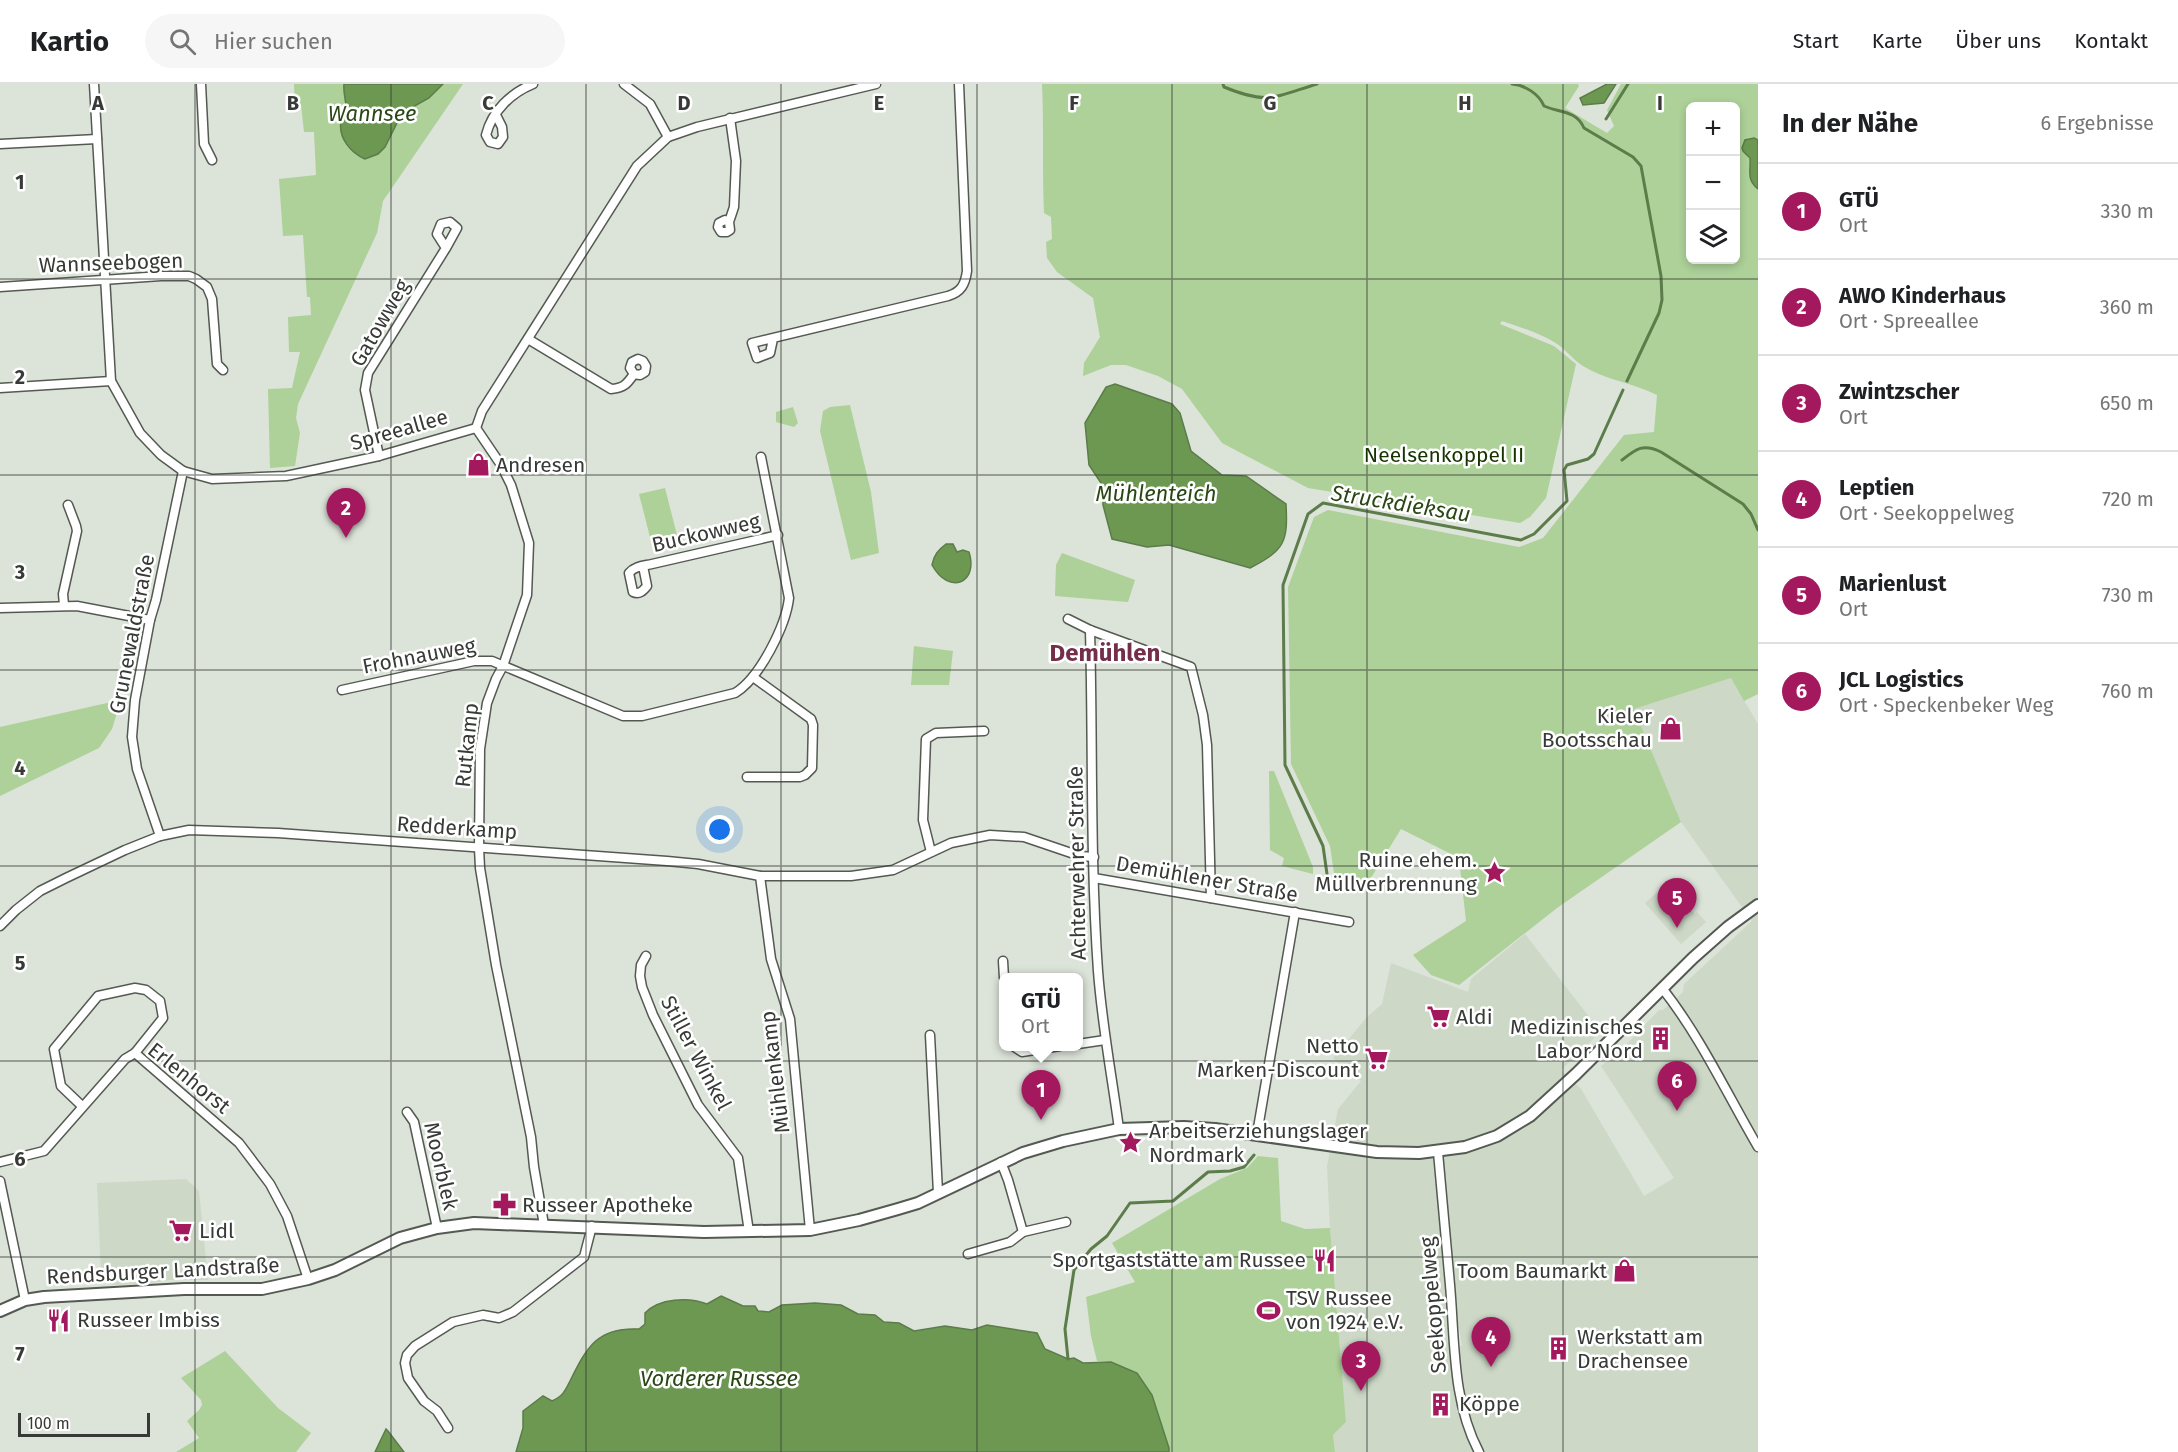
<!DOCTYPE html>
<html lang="de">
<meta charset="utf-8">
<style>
body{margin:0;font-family:"Fira Sans",sans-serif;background:#f6f6f6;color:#202124}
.controls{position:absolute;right:18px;top:18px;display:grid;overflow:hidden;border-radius:9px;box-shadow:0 3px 9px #0003}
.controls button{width:54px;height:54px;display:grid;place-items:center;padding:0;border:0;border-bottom:2px solid #e0e0e0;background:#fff;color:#202124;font:30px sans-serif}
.scale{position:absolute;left:18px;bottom:15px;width:132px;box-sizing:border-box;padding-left:6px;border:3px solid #373a36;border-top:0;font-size:16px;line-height:21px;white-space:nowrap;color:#373a36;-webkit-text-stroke:4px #fff;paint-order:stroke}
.you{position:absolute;left:720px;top:746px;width:21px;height:21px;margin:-15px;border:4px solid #fff;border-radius:50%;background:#1a73e8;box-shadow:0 0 0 9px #1a73e833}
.badge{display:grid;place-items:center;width:39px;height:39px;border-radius:50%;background:#a4185d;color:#fff;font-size:20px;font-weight:700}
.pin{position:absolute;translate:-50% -50px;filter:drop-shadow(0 2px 3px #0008)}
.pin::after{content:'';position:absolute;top:32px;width:21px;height:18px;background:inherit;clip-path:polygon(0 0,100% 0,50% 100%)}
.popup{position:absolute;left:999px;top:889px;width:84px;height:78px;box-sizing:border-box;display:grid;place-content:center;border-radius:9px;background:#fff;filter:drop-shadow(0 2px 4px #0005);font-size:20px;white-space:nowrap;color:#757577}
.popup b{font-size:22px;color:#202124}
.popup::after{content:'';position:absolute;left:50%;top:100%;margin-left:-12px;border:12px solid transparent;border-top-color:#fff}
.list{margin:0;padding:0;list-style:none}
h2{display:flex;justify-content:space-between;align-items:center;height:78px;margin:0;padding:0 24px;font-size:26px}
h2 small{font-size:20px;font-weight:400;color:#757577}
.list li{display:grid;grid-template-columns:39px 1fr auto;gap:18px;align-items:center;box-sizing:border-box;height:96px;padding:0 24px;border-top:2px solid #e0e0e0}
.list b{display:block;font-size:22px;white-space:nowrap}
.list p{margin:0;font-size:20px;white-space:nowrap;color:#757577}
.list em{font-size:20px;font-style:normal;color:#757577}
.icon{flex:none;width:33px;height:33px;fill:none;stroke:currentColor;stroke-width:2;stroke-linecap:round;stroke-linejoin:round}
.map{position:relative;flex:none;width:1758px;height:1368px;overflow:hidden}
header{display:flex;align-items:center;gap:36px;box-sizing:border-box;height:84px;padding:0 30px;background:#fff;border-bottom:2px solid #e0e0e0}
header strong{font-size:28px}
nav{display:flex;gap:33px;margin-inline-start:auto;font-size:21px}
.search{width:420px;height:54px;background:#f6f6f6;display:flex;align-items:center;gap:15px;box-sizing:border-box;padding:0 21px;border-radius:33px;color:#757577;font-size:22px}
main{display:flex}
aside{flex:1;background:#fff}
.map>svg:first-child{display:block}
</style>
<header>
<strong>Kartio</strong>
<div class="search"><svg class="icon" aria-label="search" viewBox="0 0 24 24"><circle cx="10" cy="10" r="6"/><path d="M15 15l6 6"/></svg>Hier suchen</div>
<nav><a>Start</a><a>Karte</a><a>Über uns</a><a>Kontakt</a></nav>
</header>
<main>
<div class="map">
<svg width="1758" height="1368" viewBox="0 0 1758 1368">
<rect width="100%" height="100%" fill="#dce3d9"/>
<g fill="#cdd8c7" fill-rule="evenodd">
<path d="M 1731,594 L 1758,640 L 1758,1368 L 1335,1368 L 1333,1351 L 1346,1338 L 1330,1144 L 1327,1082 L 1338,1025 L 1361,997 L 1333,974 L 1367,933 L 1382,920 L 1391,879 L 1468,908 L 1471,895 L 1525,850 L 1600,947 L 1586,963 L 1561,986 L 1581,1005 L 1644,1112 L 1674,1094 L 1601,982 L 1623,964 L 1659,926 L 1663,926 L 1683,908 L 1684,900 L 1752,837 L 1681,738 L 1634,625 ZM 1459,1244 L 1462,1262 L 1449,1264 L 1447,1245 Z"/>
<polygon points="1668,799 1695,830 1697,828 1706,838 1681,860 1645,819"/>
<polygon points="186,1095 199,1107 208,1196 169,1196 144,1200 111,1201 110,1191 101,1191 97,1099"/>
</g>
<g fill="#add199" fill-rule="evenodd">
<polygon points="294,0 463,0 383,117 377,149 298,320 296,334 300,349 295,382 270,384 268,305 292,304 300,268 289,268 288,233 311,231 310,213 307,213 303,151 283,152 279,95 316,91 314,48 304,48 301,21 295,21"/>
<path d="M 1042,0 L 1578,0 L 1579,2 L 1565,24 L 1607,49 L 1614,42 L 1607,26 L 1621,0 L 1758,0 L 1758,610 L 1744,617 L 1731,594 L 1634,625 L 1681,738 L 1557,824 L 1459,901 L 1431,891 L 1413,871 L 1466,837 L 1459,774 L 1401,745 L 1361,810 L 1329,797 L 1334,789 L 1330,762 L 1291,680 L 1288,503 L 1314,433 L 1328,426 L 1519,463 L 1543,454 L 1624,351 L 1654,348 L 1657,311 C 1634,299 1605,296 1583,282 C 1572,275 1565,264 1554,258 C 1538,248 1519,243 1502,237 L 1500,240 L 1554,262 L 1576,280 L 1546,414 L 1530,433 L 1520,439 L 1308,404 L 1222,359 L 1182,305 L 1158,292 L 1126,281 L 1111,281 L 1083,292 L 1084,279 L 1100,253 L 1093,214 L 1057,188 L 1047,174 L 1046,158 L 1052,155 L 1051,133 L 1044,129 C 1042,86 1044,43 1042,0 ZM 1690,22 L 1736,22 L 1736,176 L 1690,176 Z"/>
<polygon points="850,321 871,408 879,469 851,476 820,347 823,327 830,323"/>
<polygon points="793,323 798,339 794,343 776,338 776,328"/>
<polygon points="665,404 679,459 653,465 639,410"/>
<polygon points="1062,469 1135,496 1128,518 1055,512 1056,481"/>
<polygon points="914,562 953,567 949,601 911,601"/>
<polygon points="107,619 120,619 112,645 99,664 0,712 0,643"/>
<polygon points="1269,687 1274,687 1313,783 1313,790 1282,782 1284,774 1270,766"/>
<polygon points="1258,1072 1278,1074 1281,1137 1305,1145 1330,1144 1346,1338 1333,1351 1335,1368 1169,1368 1169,1364 1111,1278 1097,1277 1091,1252 1086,1213 1135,1198 1112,1159 1220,1095 1247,1084"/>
<polygon points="225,1267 278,1324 311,1349 296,1368 176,1368 199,1354 187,1337 199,1326 202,1321 201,1316 181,1294"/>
</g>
<g fill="#6c9852" stroke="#5c7c4a" stroke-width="1.5">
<path d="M 344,0 L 443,0 L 429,14 L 402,29 L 385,63 L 378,70 L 365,75 C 351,69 338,54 341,37 C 341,32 345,29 346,24 C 346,16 343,8 344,0 Z"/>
<polygon points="1607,0 1616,0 1604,19 1583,21 1580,14"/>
<path d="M 1754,54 L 1758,56 L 1758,105 C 1746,95 1751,87 1750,74 L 1743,67 L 1742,64 L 1745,56 Z"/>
<path d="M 1115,300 L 1172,320 L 1180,329 L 1191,367 L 1222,391 L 1246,392 L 1286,420 C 1288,458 1285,466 1250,484 L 1169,461 L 1147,463 L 1112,455 L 1103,421 L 1103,402 L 1089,381 L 1085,339 L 1106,303 Z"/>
<path d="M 946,460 L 953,460 L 957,468 L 963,466 L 969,468 C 979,499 949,512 932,481 C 934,471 938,466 946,460 Z"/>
<path d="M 721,1212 L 743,1222 L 755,1222 L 758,1227 L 769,1228 L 782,1221 L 815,1219 L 841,1221 L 858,1230 L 875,1231 L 884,1238 L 899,1239 L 914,1247 L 945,1242 L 972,1246 L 987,1241 L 1037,1249 L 1045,1265 L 1068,1275 L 1074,1274 L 1083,1279 L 1111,1278 L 1137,1289 L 1152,1311 L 1169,1364 L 1169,1368 L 516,1368 L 523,1344 L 523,1327 L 543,1312 L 552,1317 C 563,1312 565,1307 570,1297 C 587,1263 597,1243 639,1245 L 645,1240 L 645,1229 C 659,1214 689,1213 707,1220 Z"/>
<polygon points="386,1345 388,1347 404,1368 375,1368"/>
</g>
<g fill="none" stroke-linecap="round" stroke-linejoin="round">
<g stroke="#5c7c4a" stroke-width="3">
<path d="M 1223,0 L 1224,3 C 1268,21 1274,13 1317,0"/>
<path d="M 1512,0 C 1525,1 1539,10 1544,22 C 1560,29 1576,26 1584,44 L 1633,73 L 1641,82 L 1661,192 L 1662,216 L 1659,229 L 1627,297"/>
<polyline points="1606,35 1628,0"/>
<path d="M 1622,376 C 1636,365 1643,359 1661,368 L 1743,420 L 1751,430 L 1758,446"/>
<polyline points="1327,790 1323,762 1285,681 1283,501 1308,430 1323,419 1521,456 1534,450 1567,417 1564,386 1567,381 1588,375 1594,370 1623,306"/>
<polyline points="1068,1275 1065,1245 1074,1186 1091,1165 1107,1152 1130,1119 1173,1117 1208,1088 1230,1087 1244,1083 1254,1071"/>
</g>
<defs>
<g id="minor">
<polyline points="94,0 111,297 140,349 161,371 183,387 212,395 286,392 379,372 476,344"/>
<polyline points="201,0 204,60 212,76"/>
<polyline points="624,0 650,20 668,53"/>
<path d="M 496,31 L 502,43 L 503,53 L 498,60 L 490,58 L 486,51 C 492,27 511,9 533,0"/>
<polyline points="0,60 97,55"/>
<polyline points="729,138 725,136 719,139 718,143 721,148 727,148 730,146 729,138 734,123 736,77 730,34"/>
<polyline points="0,203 161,192 189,192 196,195 207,203 212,215 217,280 223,286"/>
<path d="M 528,255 L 611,305 C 624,304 627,300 634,290 L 630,284 L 632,278 L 638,275 L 643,277 L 646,282 L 645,288 L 640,291 L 634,290"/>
<path d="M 773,255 L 770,269 L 757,274 L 752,259 L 948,212 C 961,208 965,201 967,187 L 959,0"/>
<polyline points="0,304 111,297"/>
<polyline points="476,344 501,381 511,401 529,459 527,511 503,582 496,595 487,619 480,665 479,764 480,784 496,881 531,1053 534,1083 544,1141"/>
<polyline points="476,344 482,327 637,82 668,53 697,43 876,0"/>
<polyline points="379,372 365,306 368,289 446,164 457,144 450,138 441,140 437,150 446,164"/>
<path d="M 643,482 L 647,502 C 643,507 639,511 633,508 L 629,489 C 635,482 643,482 652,480 L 761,455 L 778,451"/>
<polyline points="64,521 63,510 77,447 76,442 68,421"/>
<polyline points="0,524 77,522 150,536"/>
<polyline points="1068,535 1090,546 1191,583 1203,631 1207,661 1211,814"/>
<path d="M 1090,546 C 1093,660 1090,774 1098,887 C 1102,941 1112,993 1119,1045"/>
<path d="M 342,606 L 474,577 L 492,577 L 623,632 L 642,632 L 735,609 C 760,594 786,541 789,514 L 761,373"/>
<polyline points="747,693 800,693 805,691 812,684 813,641 811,635 753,593"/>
<polyline points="160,752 137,685 132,653 135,616 150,536 156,516 183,387"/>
<polyline points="931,768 923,736 926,655 936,649 984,647"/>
<polyline points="760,792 771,875 790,935 810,1146"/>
<polyline points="1094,794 1349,838"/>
<polyline points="0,842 16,826 40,807 66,794 125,766 160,752 189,746 278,749 667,777 698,780 760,792 851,792 893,786 951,759 990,751 1024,753 1080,772 1094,773"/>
<polyline points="646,872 641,881 640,892 642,903 653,931 698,1021 738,1074 749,1148"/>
<polyline points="1003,877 1004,894"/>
<path d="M 1662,904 C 1700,952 1727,1010 1758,1063"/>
<polyline points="930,951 938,1109"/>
<polyline points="1078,960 1105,956"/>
<polyline points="1013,962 1022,968 1060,962"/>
<polyline points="82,1022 61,1002 54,965 98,912 135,904 146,906 160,917 163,934 135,969"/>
<polyline points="407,1028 414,1038 437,1144"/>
<polyline points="1257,1050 1295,828"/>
<path d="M 1438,1068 C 1442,1112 1446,1157 1450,1201 C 1455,1257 1452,1317 1479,1368"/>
<polyline points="0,1078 44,1067 125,975 135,969 239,1059 270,1100 287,1132 308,1195"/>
<polyline points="1001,1078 1008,1096 1023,1148"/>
<polyline points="0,1097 25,1216"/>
<polyline points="968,1170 1010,1158 1023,1148 1066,1138"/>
<polyline points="448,1344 437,1327 424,1317 408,1294 405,1279 407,1271 415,1262 453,1238 483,1231 499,1234 513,1228 584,1173 592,1142"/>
</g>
<polyline id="tertiary" points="0,1227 25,1216 44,1213 184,1205 262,1205 308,1195 335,1186 400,1154 437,1144 474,1139 704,1148 810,1146 859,1136 898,1125 918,1119 1023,1069 1063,1057 1119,1045 1184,1043 1215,1045 1377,1068 1419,1069 1465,1063 1497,1052 1530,1032 1576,990 1693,874 1728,843 1758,821"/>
</defs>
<use href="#minor" stroke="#545a52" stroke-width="11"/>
<use href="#tertiary" stroke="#545a52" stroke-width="14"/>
<use href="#minor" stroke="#fff" stroke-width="8"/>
<use href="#tertiary" stroke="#fff" stroke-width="10"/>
</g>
<path fill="none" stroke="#373a36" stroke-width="1.5" stroke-opacity="0.55" d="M 195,0 L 195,1368M 391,0 L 391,1368M 586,0 L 586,1368M 781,0 L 781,1368M 977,0 L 977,1368M 1172,0 L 1172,1368M 1367,0 L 1367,1368M 1563,0 L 1563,1368M 0,195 L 1758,195M 0,391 L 1758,391M 0,586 L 1758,586M 0,782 L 1758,782M 0,977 L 1758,977M 0,1173 L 1758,1173"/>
<defs>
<symbol id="shop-bare" viewBox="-9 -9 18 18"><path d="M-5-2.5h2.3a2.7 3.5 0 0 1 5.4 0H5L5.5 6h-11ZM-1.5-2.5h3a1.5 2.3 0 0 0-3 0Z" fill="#a4185d" stroke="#fff" stroke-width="2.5" paint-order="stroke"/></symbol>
<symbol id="sight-bare" viewBox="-9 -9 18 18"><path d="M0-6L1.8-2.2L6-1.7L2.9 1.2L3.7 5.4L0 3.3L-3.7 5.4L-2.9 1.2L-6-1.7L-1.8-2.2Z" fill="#a4185d" stroke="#fff" stroke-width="2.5" paint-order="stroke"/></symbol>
<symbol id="supermarket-bare" viewBox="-9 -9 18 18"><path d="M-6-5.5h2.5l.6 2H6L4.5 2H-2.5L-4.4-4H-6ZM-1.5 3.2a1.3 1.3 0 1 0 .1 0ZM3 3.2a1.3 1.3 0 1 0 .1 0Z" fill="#a4185d" stroke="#fff" stroke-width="2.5" paint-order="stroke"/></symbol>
<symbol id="building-bare" viewBox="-9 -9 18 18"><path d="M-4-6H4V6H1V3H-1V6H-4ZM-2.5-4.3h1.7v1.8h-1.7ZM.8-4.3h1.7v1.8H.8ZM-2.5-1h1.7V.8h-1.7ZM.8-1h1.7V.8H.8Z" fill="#a4185d" stroke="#fff" stroke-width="2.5" paint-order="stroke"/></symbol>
<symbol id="pharmacy-bare" viewBox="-9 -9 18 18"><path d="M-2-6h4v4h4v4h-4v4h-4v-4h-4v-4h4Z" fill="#a4185d" stroke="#fff" stroke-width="2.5" paint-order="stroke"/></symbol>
<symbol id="restaurant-bare" viewBox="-9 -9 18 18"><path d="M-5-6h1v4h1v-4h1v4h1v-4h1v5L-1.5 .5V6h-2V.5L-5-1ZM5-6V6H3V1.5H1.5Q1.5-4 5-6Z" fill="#a4185d" stroke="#fff" stroke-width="2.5" paint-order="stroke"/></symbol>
<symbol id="stadium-bare" viewBox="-9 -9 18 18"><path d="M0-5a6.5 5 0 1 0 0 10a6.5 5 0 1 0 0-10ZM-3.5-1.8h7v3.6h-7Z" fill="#a4185d" stroke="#fff" stroke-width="2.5" paint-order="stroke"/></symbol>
</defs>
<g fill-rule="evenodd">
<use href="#shop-bare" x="462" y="364" width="33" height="33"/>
<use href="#shop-bare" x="1654" y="628" width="33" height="33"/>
<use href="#sight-bare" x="1478" y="772" width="33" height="33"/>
<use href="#supermarket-bare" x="1422" y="916" width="33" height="33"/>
<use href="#building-bare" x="1644" y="938" width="33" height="33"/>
<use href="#supermarket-bare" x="1360" y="958" width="33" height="33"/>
<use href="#sight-bare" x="1114" y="1042" width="33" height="33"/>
<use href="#pharmacy-bare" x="488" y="1104" width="33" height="33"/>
<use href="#supermarket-bare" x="164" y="1130" width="33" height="33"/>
<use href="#restaurant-bare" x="1308" y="1160" width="33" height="33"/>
<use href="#shop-bare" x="1608" y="1170" width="33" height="33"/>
<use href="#stadium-bare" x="1252" y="1210" width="33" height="33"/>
<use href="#restaurant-bare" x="42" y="1220" width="33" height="33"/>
<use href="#building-bare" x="1542" y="1248" width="33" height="33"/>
<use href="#building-bare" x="1424" y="1304" width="33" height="33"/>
</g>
<g text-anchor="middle" stroke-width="5" stroke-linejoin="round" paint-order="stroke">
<g font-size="21" fill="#373a36" stroke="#fff">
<text transform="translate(111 179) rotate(-2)" y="7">Wannseebogen</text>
<text transform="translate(380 239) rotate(-60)" y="7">Gatowweg</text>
<text transform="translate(399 346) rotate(-16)" y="7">Spreeallee</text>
<text transform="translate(706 449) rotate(-13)" y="7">Buckowweg</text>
<text transform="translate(132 550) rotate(-79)" y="7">Grunewaldstraße</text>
<text transform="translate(419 572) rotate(-11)" y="7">Frohnauweg</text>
<text transform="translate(467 661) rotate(-84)" y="7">Rutkamp</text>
<text transform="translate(457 744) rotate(4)" y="7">Redderkamp</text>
<text transform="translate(1077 779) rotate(-91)" y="7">Achterwehrer Straße</text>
<text transform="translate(1207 795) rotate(10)" y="7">Demühlener Straße</text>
<text transform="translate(696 969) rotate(62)" y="7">Stiller Winkel</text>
<text transform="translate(775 988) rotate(-97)" y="7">Mühlenkamp</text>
<text transform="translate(189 994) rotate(39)" y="7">Erlenhorst</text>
<text transform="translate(441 1082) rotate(77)" y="7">Moorblek</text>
<text transform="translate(163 1187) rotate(-3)" y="7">Rendsburger Landstraße</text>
<text transform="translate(1433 1221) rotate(-95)" y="7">Seekoppelweg</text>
</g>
<g font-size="21" fill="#163300" stroke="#fff">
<text x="1444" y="378">Neelsenkoppel II</text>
</g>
<g font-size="21" fill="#373a36" stroke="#fff" text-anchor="start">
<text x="496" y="388">Andresen</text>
<text x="1652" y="639" text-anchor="end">Kieler<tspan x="1652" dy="24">Bootsschau</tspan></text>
<text x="1477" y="783" text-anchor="end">Ruine ehem.<tspan x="1477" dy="24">Müllverbrennung</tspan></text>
<text x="1456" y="940">Aldi</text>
<text x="1643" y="950" text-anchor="end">Medizinisches<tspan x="1643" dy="24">Labor Nord</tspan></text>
<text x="1359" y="969" text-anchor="end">Netto<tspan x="1359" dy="24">Marken-Discount</tspan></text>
<text x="1149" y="1054">Arbeitserziehungslager<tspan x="1149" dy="24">Nordmark</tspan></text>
<text x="522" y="1128">Russeer Apotheke</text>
<text x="199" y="1154">Lidl</text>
<text x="1306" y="1183" text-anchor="end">Sportgaststätte am Russee</text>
<text x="1607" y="1194" text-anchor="end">Toom Baumarkt</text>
<text x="1286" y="1221">TSV Russee<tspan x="1286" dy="24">von 1924 e.V.</tspan></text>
<text x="77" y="1243">Russeer Imbiss</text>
<text x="1577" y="1260">Werkstatt am<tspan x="1577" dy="24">Drachensee</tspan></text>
<text x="1459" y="1327">Köppe</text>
</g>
<g font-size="22" font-style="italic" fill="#2a4816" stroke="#fff">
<text x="372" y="37">Wannsee</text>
<text x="1156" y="417">Mühlenteich</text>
<text transform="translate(1401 419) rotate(9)" y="8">Struckdieksau</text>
<text x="719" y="1302">Vorderer Russee</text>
</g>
<g font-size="24" font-weight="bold" fill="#732f4a" stroke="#fff">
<text x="1105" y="577">Demühlen</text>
</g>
</g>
<g font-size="20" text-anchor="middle" font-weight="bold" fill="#373a36" stroke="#fff" stroke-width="5" stroke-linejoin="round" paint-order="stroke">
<text x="98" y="26">A</text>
<text x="293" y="26">B</text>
<text x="488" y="26">C</text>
<text x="684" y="26">D</text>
<text x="879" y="26">E</text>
<text x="1074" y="26">F</text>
<text x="1270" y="26">G</text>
<text x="1465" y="26">H</text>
<text x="1660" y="26">I</text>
<text x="20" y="105">1</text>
<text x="20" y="300">2</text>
<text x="20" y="495">3</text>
<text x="20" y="691">4</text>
<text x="20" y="886">5</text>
<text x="20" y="1082">6</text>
<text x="20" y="1277">7</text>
</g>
</svg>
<div class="controls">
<button>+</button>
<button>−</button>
<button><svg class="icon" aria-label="layers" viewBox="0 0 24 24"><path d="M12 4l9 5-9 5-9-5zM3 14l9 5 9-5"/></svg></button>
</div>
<div class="scale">100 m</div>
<div class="you"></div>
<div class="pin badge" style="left:1041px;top:1036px">1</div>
<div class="popup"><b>GTÜ</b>Ort</div>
<div class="pin badge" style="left:346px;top:454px">2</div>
<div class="pin badge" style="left:1361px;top:1307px">3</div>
<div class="pin badge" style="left:1491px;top:1283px">4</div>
<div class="pin badge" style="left:1677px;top:844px">5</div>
<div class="pin badge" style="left:1677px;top:1027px">6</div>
</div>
<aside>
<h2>In der Nähe<small>6 Ergebnisse</small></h2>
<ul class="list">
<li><span class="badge">1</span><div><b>GTÜ</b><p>Ort</p></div><em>330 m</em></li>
<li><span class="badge">2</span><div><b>AWO Kinderhaus</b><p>Ort · Spreeallee</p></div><em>360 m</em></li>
<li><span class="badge">3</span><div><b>Zwintzscher</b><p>Ort</p></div><em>650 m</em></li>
<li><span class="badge">4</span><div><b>Leptien</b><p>Ort · Seekoppelweg</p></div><em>720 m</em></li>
<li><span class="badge">5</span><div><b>Marienlust</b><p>Ort</p></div><em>730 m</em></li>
<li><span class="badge">6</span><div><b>JCL Logistics</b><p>Ort · Speckenbeker Weg</p></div><em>760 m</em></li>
</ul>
</aside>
</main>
